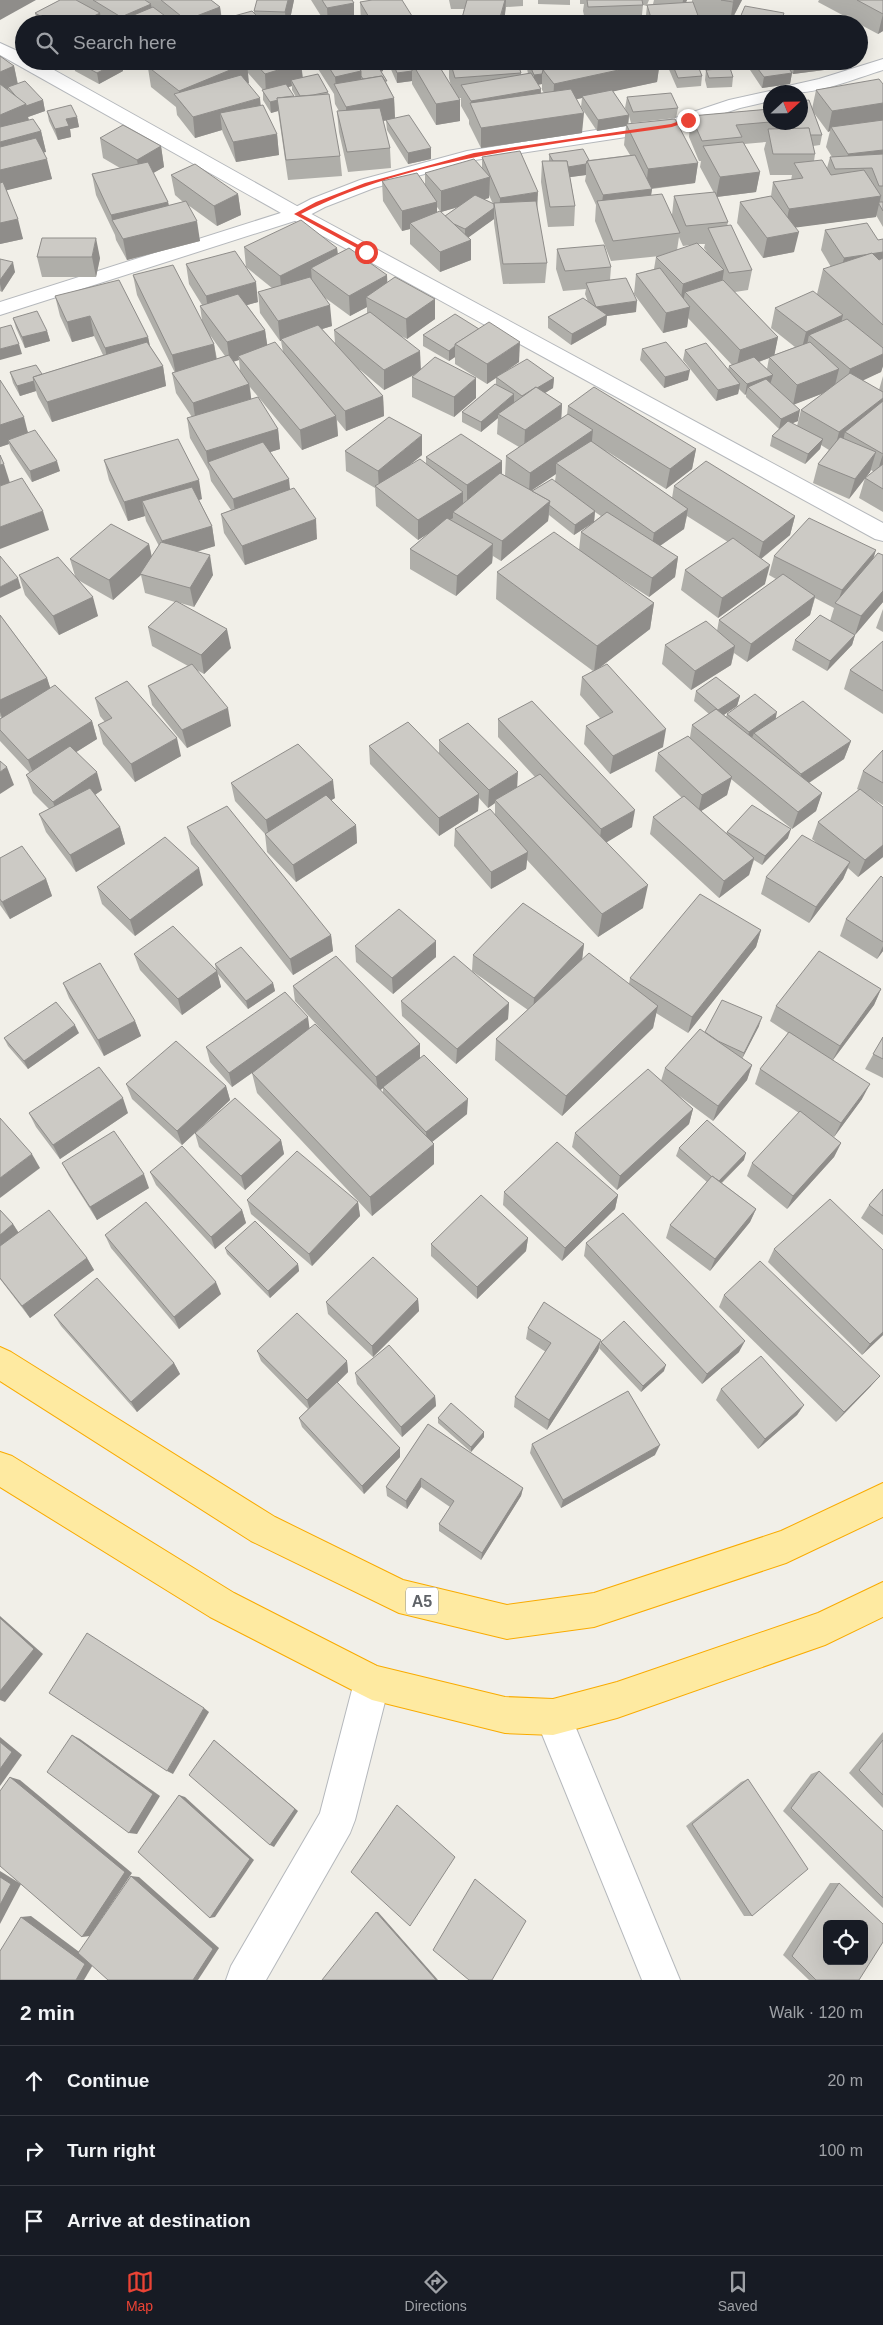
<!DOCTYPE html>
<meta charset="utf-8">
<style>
body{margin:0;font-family:Helvetica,sans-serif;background:#20242c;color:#f1f3f6}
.controls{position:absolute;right:15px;bottom:15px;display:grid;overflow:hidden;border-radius:8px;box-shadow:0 5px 20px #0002}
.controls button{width:45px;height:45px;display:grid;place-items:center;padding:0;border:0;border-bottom:1px solid #363941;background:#171b24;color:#f1f3f6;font:25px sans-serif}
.compass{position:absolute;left:763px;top:85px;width:45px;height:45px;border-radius:50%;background:#171b24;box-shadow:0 5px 20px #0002;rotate:68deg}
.stop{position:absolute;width:15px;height:15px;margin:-11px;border:4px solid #ea4335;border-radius:50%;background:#fff}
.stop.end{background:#ea4335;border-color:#fff;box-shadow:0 1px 5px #0008}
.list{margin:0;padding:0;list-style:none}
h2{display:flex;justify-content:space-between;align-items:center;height:65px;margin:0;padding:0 20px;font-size:21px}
h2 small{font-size:16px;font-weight:400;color:#9ea1a6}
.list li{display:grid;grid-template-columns:32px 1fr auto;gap:15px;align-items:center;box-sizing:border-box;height:70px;padding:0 20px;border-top:1px solid #363941}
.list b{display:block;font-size:19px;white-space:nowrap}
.list em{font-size:16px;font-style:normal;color:#9ea1a6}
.icon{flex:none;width:28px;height:28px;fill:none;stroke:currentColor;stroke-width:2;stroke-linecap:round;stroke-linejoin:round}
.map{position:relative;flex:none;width:883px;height:1980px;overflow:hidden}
.search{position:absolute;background:#171b24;box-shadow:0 5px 20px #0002;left:15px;right:15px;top:15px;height:55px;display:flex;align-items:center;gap:12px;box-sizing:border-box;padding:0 18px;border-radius:28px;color:#9ea1a6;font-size:19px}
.sheet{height:275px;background:#171b24}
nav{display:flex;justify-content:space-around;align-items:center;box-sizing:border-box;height:70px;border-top:1px solid #363941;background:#171b24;font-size:14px;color:#9ea1a6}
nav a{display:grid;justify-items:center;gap:2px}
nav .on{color:#ea4335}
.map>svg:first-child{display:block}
</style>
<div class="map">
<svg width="883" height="1980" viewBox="0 0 883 1980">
<rect width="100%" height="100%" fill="#f1efe8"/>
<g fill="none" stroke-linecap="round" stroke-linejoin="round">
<defs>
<g id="minor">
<path d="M 883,59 L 883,70 C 848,81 812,97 776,92 L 779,88 L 819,79 Z"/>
<polygon points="770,91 776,92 770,92 770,101 740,108 672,130 475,160 374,188 325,207 304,218 0,315 0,302 290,210 311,199 360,180 467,151 596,130 669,120 729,100"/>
<polygon points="372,1664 384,1670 390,1682 355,1820 350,1833 266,1980 226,1980 231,1966 320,1813 354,1682 360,1670"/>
<polygon points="553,1699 566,1704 680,1980 642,1980 535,1717 540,1704"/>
</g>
<polygon id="tertiary" points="0,43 24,54 24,61 38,61 304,210 883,523 883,541 875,539 290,218 0,55"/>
<g id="trunk">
<polygon points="0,1347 11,1352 275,1517 403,1580 507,1605 594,1593 781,1531 883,1483 883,1517 786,1563 594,1627 507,1639 399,1613 251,1541 0,1381"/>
<polygon points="0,1452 12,1456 234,1593 377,1666 505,1697 553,1699 617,1682 818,1613 883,1582 883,1617 825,1645 617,1718 553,1735 505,1733 372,1700 360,1694 210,1617 0,1487"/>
</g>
</defs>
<use href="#minor" stroke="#b5b8bc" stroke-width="2"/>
<use href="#tertiary" stroke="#b5b8bc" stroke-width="2"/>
<use href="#trunk" stroke="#f9ab00" stroke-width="2"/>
<use href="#minor" fill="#fff" fill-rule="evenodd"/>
<use href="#tertiary" fill="#fff" fill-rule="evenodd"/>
<use href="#trunk" fill="#feeaa1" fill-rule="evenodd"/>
</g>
<g fill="#afaea9" fill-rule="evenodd">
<polygon points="60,0 211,0 220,7 222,19 254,12 254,11 294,0 289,24 37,24 35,13"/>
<polygon points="311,0 352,0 354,3 354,21 357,24 326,24"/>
<polygon points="449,0 523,0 523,6 506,7 505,14 503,24 462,24 462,18 464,9 451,9"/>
<polygon points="538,0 570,0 570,5 538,4"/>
<path d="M 580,0 L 649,0 L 647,5 L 653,4 L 654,0 L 687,0 L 686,2 L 692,2 L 692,0 L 742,0 L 730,23 L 728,22 L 729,24 L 645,24 L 647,6 L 643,5 L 641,24 L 586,24 L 583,11 L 584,4 L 580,4 ZM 698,16 L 721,21 L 700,23 L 700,21 Z"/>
<polygon points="819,0 883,0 883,31 878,34 818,2"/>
<polygon points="360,2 417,24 362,24 361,22"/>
<polygon points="739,20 783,21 818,24 738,24"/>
<polygon points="0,56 14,66 18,84 43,100 45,111 28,117 29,120 41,131 46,152 44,152 52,179 6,190 23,239 0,244"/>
<polygon points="73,61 121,61 123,71 99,84 75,71"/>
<path d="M 139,61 L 300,61 L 301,63 L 303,78 L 328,92 L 340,156 L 342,176 L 288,180 L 278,111 L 271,113 L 263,100 L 263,90 L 248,73 L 248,84 L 277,134 L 279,155 L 236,162 L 223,133 L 222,130 L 195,138 L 177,115 L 176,107 L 151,87 L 148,68 ZM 292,86 L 292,90 L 296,97 L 294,97 L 288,87 Z"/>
<polygon points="313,61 383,61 383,71 381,72 394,98 395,118 431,159 408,164 387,130 386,120 383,121 390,148 391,168 348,172 339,132 337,112 339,111 335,104 334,94"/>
<path d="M 384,61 L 436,61 L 451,86 L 449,78 L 449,70 L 446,70 L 440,61 L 517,61 L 521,73 L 521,75 L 528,74 L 527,68 L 523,68 L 520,61 L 565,61 L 566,65 L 660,61 L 657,82 L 613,91 L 627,113 L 625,108 L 627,97 L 678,108 L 676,118 L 631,123 L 629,116 L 628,124 L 698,163 L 695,183 L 652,189 L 651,195 L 672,215 L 674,196 L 714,193 L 700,167 L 701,161 L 699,161 L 689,137 L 691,116 L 770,109 L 770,122 L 780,122 L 779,129 L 789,129 L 786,122 L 800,122 L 812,109 L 816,90 L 883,84 L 883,227 L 876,215 L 876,217 L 795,227 L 794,252 L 763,258 L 737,223 L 740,202 L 771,196 L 773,182 L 791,180 L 792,175 L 770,175 L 764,149 L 766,142 L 744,144 L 760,172 L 756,192 L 717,197 L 728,222 L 727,226 L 752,270 L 748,290 L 735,292 L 778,337 L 774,355 L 795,347 L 771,328 L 775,308 L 817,294 L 823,269 L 831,267 L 821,250 L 825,230 L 883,252 L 883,366 L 881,372 L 862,380 L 879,390 L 883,376 L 883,512 L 859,498 L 865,478 L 874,472 L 871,470 L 870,472 L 849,499 L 813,483 L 818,464 L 829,450 L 821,445 L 820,449 L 805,464 L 770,446 L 772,436 L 779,429 L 746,397 L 746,394 L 745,395 L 739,389 L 738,394 L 716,401 L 683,360 L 685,350 L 728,370 L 729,366 L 732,365 L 688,318 L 687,327 L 663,333 L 634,294 L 636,274 L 654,269 L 656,257 L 660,256 L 611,261 L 595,221 L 596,205 L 585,181 L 586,175 L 570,177 L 575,206 L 574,226 L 548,227 L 541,182 L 542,161 L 549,161 L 549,154 L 589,160 L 630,155 L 624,145 L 626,126 L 597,131 L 581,107 L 582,98 L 577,99 L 582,133 L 481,148 L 469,124 L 469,120 L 461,106 L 461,98 L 459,98 L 460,100 L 460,121 L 436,125 L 412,84 L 412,81 L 397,83 L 389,65 L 389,63 L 386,64 ZM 542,84 L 542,90 L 544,93 L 541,93 L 538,85 ZM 814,113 L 828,132 L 830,131 L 826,147 L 832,157 L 830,157 L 827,168 L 814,161 L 815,154 L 813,146 L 820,145 L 822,135 ZM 679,237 L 683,246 L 691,245 L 677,250 ZM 698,244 L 705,244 L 704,248 L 707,252 ZM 769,358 L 767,369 L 759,362 ZM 824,393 L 801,410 L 797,426 L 792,423 L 798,421 L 794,404 Z"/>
<polygon points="667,61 696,61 702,76 701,86 677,88 667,65"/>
<polygon points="701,61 738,61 738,66 705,69"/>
<polygon points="751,61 833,61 832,69 793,74 792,73 790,84 762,88 750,70"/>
<polygon points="706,70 733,77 732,87 707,88 705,80"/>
<polygon points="47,111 77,117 79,127 70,129 71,137 58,140 49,121"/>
<polygon points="100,138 161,146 164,167 153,173 168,202 169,206 183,202 175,195 171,175 238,194 241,215 217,226 188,205 200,241 127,260 116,240 115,235 96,195 92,174 120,168 103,158"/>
<path d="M 482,157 L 537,209 L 547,263 L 545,283 L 503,284 L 494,223 L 494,219 L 468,237 L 471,240 L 471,260 L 440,272 L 410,244 L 410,229 L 402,231 L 383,201 L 382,181 L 425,185 L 425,173 L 482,168 ZM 489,195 L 493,204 L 484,199 L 489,198 ZM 437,207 L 441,212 L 458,207 L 445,216 L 437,213 Z"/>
<polygon points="42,238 100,258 96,277 42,277 37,257"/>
<path d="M 244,247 L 337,248 L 338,254 L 387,282 L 435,299 L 435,319 L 407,339 L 401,336 L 420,370 L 476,398 L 454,417 L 412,397 L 412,377 L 416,374 L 384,390 L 359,369 L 383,396 L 384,416 L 346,431 L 337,420 L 338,436 L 302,450 L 250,387 L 251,399 L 278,429 L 280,449 L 270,452 L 317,539 L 245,565 L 224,533 L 221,514 L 231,510 L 211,481 L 209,471 L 190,438 L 187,418 L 192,417 L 176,393 L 172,373 L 175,373 L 137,295 L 133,275 L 202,320 L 200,306 L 202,305 L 189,284 L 186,264 L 258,302 L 247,305 L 265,330 L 267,345 L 283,352 L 281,341 L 280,341 L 260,313 L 258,292 L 272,288 L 246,267 ZM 324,297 L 350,316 L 367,307 L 367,313 L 334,330 L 335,343 L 322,329 L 332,326 ZM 210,335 L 225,356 L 217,359 L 214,344 ZM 239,360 L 240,371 L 233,361 Z"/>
<polygon points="557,249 611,267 610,280 636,312 607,316 606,325 571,345 548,328 548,317 588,302 585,294 586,289 563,291 556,269"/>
<polygon points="0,259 15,272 2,292 0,291"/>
<polygon points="55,296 148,337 150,346 163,366 166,386 52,422 38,397 36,391 20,396 13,383 10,372 42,374 103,355 94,336 72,342 60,316"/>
<polygon points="13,318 47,331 50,341 25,348 16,328"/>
<path d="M 423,335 L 519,362 L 499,376 L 554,378 L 553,388 L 545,393 L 562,404 L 561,419 L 567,415 L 568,406 L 696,449 L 692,469 L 666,489 L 605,450 L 672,498 L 674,486 L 795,516 L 790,535 L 761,559 L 765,584 L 718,618 L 681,590 L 685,570 L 728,542 L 687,516 L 684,529 L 660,546 L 678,557 L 675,577 L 649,597 L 610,572 L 654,603 L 650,629 L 598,669 L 663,747 L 610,774 L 584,744 L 586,726 L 600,718 L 580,695 L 582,677 L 593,671 L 496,599 L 497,572 L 579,550 L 581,532 L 601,516 L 595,512 L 594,522 L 574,535 L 549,515 L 548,521 L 501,561 L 493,556 L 492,563 L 456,596 L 410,569 L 410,549 L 429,533 L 418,540 L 376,506 L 375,488 L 346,471 L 345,451 L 422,455 L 408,466 L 426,464 L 426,457 L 502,461 L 502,474 L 505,476 L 506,456 L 519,447 L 497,434 L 498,418 L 481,432 L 462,422 L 462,412 L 496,385 L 496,378 L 487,384 L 455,364 L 455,357 L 449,361 L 423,346 ZM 556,474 L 555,481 L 532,491 L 531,491 Z"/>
<polygon points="642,349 688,380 664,388 640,360"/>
<polygon points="0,380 28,432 60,471 32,482 11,450 9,444 0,447"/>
<polygon points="104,460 202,499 199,500 212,526 215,546 196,552 213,575 194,607 177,602 231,648 204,674 197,670 231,726 187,748 152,705 148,686 188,666 152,646 148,627 175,602 145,593 141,575 113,600 78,580 98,616 59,635 25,595 19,575 75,576 70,559 149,544 152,557 159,546 146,521 145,516 128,521 109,480"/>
<polygon points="883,555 883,602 855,635 852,645 827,671 792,650 795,640 830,621 834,608 815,598 810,615 747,662 734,653 731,665 691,690 662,664 665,645 717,631 719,620 776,579 769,575 774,556 873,559"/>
<polygon points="883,609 883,632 876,628"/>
<polygon points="0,615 47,678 50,688 92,721 97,739 76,752 102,790 95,795 120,827 125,844 76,872 46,832 39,814 49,809 33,793 26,775 30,773 0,741 0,719 1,718 0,716"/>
<polygon points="883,641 883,714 844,689 850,670"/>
<polygon points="696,691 740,696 737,706 724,715 726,717 727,714 776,718 851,741 844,759 809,783 822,793 816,811 792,829 731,779 727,795 701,811 726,833 727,832 788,838 762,865 754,860 749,875 719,898 650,834 653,817 682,798 655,771 658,753 690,737 692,725 709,714 694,701"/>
<polygon points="95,698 181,756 135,782 103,744 98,725 105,722 100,716"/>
<polygon points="498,719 632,827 606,842 643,908 598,937 527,860 526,869 491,889 454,846 455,829 495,814 495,803 488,808 479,798 478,811 439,836 370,764 369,746 439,753 439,740 517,788 535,777 498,737"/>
<polygon points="883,750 883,805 872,798 883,807 883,857 858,877 848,868 843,879 809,923 761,894 766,877 819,845 812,839 818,822 859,790 857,789 863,771"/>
<polygon points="231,783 335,798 331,800 356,825 357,843 296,882 267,852 265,834 235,801"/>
<polygon points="187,827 331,935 333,951 293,975 191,844"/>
<polygon points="0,858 46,879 52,896 10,919 0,905"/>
<polygon points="883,878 883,951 877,959 840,936 846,919"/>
<polygon points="203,885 135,936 102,904 97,887"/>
<polygon points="761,930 756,947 688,1033 656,1013 653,1028 562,1116 495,1060 496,1039 528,1010 472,971 473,955 584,944 582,960 629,984 630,978"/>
<polygon points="436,941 436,957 393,994 356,962 355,946"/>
<polygon points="134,954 216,970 215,964 273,983 275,991 248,1009 217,973 221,987 182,1015 140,970"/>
<polygon points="63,983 135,1021 141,1036 104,1056 69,998"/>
<path d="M 293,986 L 420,1044 L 420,1058 L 467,1114 L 432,1142 L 434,1144 L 434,1164 L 372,1216 L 257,1093 L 252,1073 L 232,1087 L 210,1062 L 206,1047 L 310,1029 L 328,1037 L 295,1001 ZM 383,1088 L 383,1093 L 380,1090 Z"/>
<polygon points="881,989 874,1005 833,1060 862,1099 834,1137 828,1133 841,1143 834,1157 787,1209 747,1176 752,1163 799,1113 755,1084 760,1069 788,1033 770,1021 776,1006"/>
<polygon points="401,1001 509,1003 508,1019 456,1064 402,1016"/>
<polygon points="759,1026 742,1058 752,1065 747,1080 713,1121 678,1095 693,1109 689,1124 617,1190 572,1147 575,1133 661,1081 665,1068 705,1032"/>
<polygon points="79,1033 28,1069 8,1046 4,1038"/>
<polygon points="883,1037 883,1078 865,1069"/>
<polygon points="126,1084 226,1086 230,1100 182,1145 132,1099"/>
<polygon points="29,1113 128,1113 60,1159 36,1127"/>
<polygon points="195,1133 281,1140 284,1154 245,1190 199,1147"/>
<polygon points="679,1148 744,1160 722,1183 756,1209 750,1222 710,1271 666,1238 670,1225 707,1182 676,1156"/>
<polygon points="62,1163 149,1188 97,1220 69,1176"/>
<polygon points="150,1172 242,1210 246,1223 215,1249 156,1185"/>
<polygon points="883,1189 883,1235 861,1218 869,1205"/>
<polygon points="504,1192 618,1195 615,1209 562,1261 503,1205"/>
<polygon points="247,1200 358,1202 360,1216 312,1266 251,1214"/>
<polygon points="0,1210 13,1224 19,1233 87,1258 94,1270 30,1318 0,1279"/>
<polygon points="105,1235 221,1294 179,1329 111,1248"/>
<polygon points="528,1238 526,1251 477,1299 431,1256 431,1244"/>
<polygon points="586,1243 739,1352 702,1384 584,1256"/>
<polygon points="225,1248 298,1264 299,1271 270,1298 227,1254"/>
<polygon points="774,1249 883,1335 862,1355 768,1262"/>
<polygon points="724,1295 871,1386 836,1422 719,1307"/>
<polygon points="418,1299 419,1311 373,1357 328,1314 326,1302"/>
<polygon points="54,1315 174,1363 180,1374 137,1412 61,1326"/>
<polygon points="528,1328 601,1340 598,1351 547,1430 514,1407 515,1397 546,1352 526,1339"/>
<polygon points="601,1342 664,1371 641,1392 599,1348"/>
<polygon points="257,1351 347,1361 348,1372 337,1383 400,1448 400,1457 364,1494 302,1427 299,1418 308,1409 261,1361"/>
<polygon points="355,1373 435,1396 436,1406 402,1437 357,1384"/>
<polygon points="721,1389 804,1405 797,1415 758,1449 716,1400"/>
<polygon points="438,1418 484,1432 484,1437 471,1452 438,1423"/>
<polygon points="428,1424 523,1488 521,1496 481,1560 439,1531 439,1524 450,1507 421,1487 407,1509 387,1496 386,1487"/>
<polygon points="532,1444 655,1455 561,1508 530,1453"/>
<polygon points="883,1732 883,1808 849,1773"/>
<polygon points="819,1771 883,1831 883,1908 783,1811 811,1774"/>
<polygon points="748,1779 752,1916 744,1916 686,1826 741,1782"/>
<polygon points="830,1883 839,1883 859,1980 809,1980 783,1955"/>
</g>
<g fill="#8f8d8a">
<polygon points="0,0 36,0 0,20"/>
<polygon points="288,0 294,0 289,24 286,24 285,12"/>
<polygon points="505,0 506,0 505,14 503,24 499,24"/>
<polygon points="683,0 687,0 681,14"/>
<polygon points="734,0 742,0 730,23 733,2"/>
<polygon points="354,3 354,23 333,20 333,24 328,24 327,8"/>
<polygon points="151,4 154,24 122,24 121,17"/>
<polygon points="220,7 222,24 216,21 217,24 186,24 186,20"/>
<polygon points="100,13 102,24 78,24"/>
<polygon points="883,14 883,31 878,34"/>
<polygon points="120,61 121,61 123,71 99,84 97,73"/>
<polygon points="352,61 383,61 383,71 361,76 362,91 336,88 335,77"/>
<polygon points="386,61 389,61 389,63 386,64"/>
<rect x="446" y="61" width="3" height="9"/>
<polygon points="660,61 657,82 583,98 582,96 582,98 553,104 554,84"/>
<polygon points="795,61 833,61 832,69 793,74"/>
<polygon points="247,63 249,83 186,109 180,102 179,91"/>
<polygon points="301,63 303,83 291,80 292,86 266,94 265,74"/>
<polygon points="14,66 18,86 8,87 8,90 0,94 0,72"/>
<polygon points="412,71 412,81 397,83 397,73"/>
<polygon points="792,73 790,84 762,88 764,77"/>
<polygon points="542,74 542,84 534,85 534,75"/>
<polygon points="541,89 540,109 471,106 471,101"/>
<polygon points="260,98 262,118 220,113 222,130 195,138 193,117"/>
<polygon points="394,98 395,119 347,127 346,107"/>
<polygon points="43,100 45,111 28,117 30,125 0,138 0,115 26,104"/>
<polygon points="278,100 278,111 271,113 270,102"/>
<polygon points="460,100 460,121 436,125 436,104"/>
<polygon points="883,103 883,122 831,127 830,131 828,132 832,111"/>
<polygon points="584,113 582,133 481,148 481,128"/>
<polygon points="629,115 628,126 626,124 626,126 597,131 598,120"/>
<polygon points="77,117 79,127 70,129 71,137 58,140 55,129 66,119"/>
<polygon points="41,131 46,152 0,164 0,142"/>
<polygon points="277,134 279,155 236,162 233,142"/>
<polygon points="161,146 164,167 141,180 137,160"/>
<polygon points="431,148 431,159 408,164 408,153"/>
<polygon points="883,150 883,169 872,168 845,169 848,154"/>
<polygon points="47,159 52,179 0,192 0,170"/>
<polygon points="698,163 695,183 646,189 648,169"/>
<polygon points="586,164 586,175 556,179 557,169"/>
<polygon points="760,172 756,192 716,197 720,177"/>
<polygon points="490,177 489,198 441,212 441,191"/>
<polygon points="652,189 649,209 601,212 603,195"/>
<polygon points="538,192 537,213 499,218 500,198"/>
<polygon points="238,194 241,215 217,226 214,206"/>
<polygon points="881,196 876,217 785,229 789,209"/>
<polygon points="168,202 172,223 112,220 115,235 111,215"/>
<polygon points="437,202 437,223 410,223 410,229 402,231 402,211"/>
<polygon points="494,208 494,219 465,240 465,229"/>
<polygon points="18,219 23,239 0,244 0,223"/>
<polygon points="197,221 200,241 127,260 123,239"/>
<polygon points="799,232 794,252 763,258 767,238"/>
<polygon points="96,238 100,258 96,277 92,257"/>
<polygon points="471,240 471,260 440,272 440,252"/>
<polygon points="337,248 339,269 311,268 312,282 282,296 280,276"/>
<polygon points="883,252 883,271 839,278 844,258"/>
<polygon points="13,262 15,272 2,292 0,284 0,280"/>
<polygon points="724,270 721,290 685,292 683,303 680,304 683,284"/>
<polygon points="387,275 388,295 366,297 367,307 350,316 349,296"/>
<polygon points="256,282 258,302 209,316 206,296"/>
<polygon points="435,299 435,319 407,339 406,319"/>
<polygon points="637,301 636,312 607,316 606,325 571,345 572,334 595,317 596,307"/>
<polygon points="330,305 332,326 283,341 281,339 281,341 280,341 278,321"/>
<polygon points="690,307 687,327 663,333 666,313"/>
<polygon points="843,315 838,335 809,335 806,350 801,352 806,332"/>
<polygon points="90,316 94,336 72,342 67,322"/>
<polygon points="265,330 268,350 238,356 239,360 230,363 227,342"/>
<polygon points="47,331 50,341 25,348 22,337"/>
<polygon points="148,337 152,357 109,368 105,348"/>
<polygon points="778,337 774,357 769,357 769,358 736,370 740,350"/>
<polygon points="520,342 519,362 487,384 487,364"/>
<polygon points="19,344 22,354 0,360 0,349"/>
<polygon points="214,344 217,364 176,375 172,355"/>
<polygon points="455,346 455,357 449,361 449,351"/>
<polygon points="420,351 421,371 384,390 384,370"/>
<polygon points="883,354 883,366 881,372 845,389 850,369"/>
<polygon points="163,366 166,386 52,422 47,402"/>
<polygon points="839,369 834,389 793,405 797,385"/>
<polygon points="690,370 688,380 664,388 665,377"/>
<polygon points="773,375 770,385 748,387 746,394 745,395 747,384"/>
<polygon points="476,378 476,398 454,417 454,397"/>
<polygon points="554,378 553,388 522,407 522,396"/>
<polygon points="34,381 36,391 20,396 17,386"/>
<polygon points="249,384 252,404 196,423 193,403"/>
<polygon points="740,384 738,394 716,401 718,390"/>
<polygon points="514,394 514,405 498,414 498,418 481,432 481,422"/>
<polygon points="383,396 384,416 346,431 345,411"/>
<polygon points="883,398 883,408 845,432 842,446 834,452 839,432"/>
<polygon points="562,404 561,424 524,450 525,430"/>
<polygon points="800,410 798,421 779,429 781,419"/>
<polygon points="336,416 338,436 302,450 300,430"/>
<polygon points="24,417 29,437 8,440 9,444 0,447 0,425"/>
<polygon points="278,429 280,449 213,470 208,462 209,471 206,451"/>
<polygon points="593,430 591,450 556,463 556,474 529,492 530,473"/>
<polygon points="422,435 422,455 379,490 378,471"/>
<polygon points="823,439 820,449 805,464 808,454"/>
<polygon points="696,449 692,469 666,489 670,469"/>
<polygon points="876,452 870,472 849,499 855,479"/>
<polygon points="883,453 883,468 877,473 883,454"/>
<polygon points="57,461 60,471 32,482 30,471"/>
<polygon points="502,461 502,481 467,505 467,485"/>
<polygon points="4,464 10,483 0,486 0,465"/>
<polygon points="289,479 291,498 236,518 233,499"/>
<polygon points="199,480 202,499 149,515 142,501 145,516 128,521 124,502"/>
<polygon points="463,492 463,511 453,512 453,518 418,540 418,520"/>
<polygon points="550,501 548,521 501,561 502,541"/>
<polygon points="688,509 684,529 651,552 654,533"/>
<polygon points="43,511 49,530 0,549 0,527"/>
<polygon points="595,511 594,522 574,535 575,525"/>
<polygon points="795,516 790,535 758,561 763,542"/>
<polygon points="316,519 317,539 245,565 242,546"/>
<polygon points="212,526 215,546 166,561 162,541"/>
<polygon points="149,544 153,564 113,600 109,580"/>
<polygon points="493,544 492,563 456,596 457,576"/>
<polygon points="876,550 870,570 837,604 842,590"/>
<polygon points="210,555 213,575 194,607 190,588"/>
<polygon points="678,557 675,577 649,597 652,578"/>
<polygon points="770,565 765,584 718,618 722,598"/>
<polygon points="18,578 21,588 0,598 0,587"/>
<polygon points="883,591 883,602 855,635 861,616"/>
<polygon points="815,596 810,615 747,662 751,644"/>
<polygon points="93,597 98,616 59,635 53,616"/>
<polygon points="654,603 650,629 594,672 597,646"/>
<polygon points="227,629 231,648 204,674 201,655"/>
<polygon points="855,635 852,645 827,671 830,661"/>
<polygon points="735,646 731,665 691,690 695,671"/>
<polygon points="47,678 53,696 3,720 0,712 0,700"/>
<polygon points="740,696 737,706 716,720 718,710"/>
<polygon points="228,708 231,726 187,748 182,730"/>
<polygon points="777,712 775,722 754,733 752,738 746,742 749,732"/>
<polygon points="92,721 97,739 35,778 28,760"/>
<polygon points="666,729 663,747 610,774 613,756"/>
<polygon points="177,738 181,756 135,782 131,764"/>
<polygon points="851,741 844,759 795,792 801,774"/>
<polygon points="7,767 14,785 0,794 0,772"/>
<polygon points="97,772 102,790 59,819 53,802"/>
<polygon points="518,772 517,790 495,800 495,803 488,808 489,790"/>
<polygon points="732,777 727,795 698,813 702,795"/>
<polygon points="333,780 335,798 269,838 266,820"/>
<polygon points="822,793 816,811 792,829 798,812"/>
<polygon points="479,794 478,811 439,836 439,818"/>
<polygon points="635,810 632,827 599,847 601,829"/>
<polygon points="356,825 357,843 296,882 293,865"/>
<polygon points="120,827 125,844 76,872 70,855"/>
<polygon points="791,829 788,838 762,865 765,856"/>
<polygon points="883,845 883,857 858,877 865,860"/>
<polygon points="528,852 526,869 491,889 491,872"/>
<polygon points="754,858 749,875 719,898 724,881"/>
<polygon points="850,862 843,879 809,923 816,907"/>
<polygon points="199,868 203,885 135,936 130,920"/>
<polygon points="46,879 52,896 10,919 2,902"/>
<polygon points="648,885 643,908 598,937 602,914"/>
<polygon points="761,930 756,947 688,1033 692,1017"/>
<polygon points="331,935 333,951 293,975 290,959"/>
<polygon points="436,941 436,957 393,994 392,978"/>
<polygon points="584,944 582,960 533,1013 534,998"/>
<polygon points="883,946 883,951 877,959"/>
<polygon points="217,971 221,987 182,1015 178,999"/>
<polygon points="273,983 275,991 248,1009 246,1001"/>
<polygon points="881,989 874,1005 832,1061 840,1046"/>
<polygon points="509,1003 508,1019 456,1064 457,1049"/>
<polygon points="658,1006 653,1028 562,1116 566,1096"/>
<polygon points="308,1017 310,1032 232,1087 229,1073"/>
<polygon points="762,1017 759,1026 741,1061 744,1053"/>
<polygon points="135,1021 141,1036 104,1056 98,1040"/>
<polygon points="75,1025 79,1033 28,1069 24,1061"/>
<polygon points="420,1044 420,1059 378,1092 376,1077"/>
<polygon points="752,1065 747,1080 713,1121 718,1106"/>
<polygon points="870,1084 862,1099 834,1137 841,1123"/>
<polygon points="226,1086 230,1100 182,1145 177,1131"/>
<polygon points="123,1098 128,1113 60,1159 53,1145"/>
<polygon points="468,1099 467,1114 427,1146 426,1132"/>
<polygon points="693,1109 689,1124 617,1190 620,1176"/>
<polygon points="281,1140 284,1154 245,1190 241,1176"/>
<polygon points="841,1143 834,1157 787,1209 793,1196"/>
<polygon points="434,1144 434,1164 372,1216 370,1197"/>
<polygon points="746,1153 744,1160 715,1189 718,1182"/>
<polygon points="32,1154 40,1168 0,1198 0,1178"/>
<polygon points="144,1174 149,1188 97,1220 90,1207"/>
<polygon points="618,1195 615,1209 562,1261 565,1248"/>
<polygon points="358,1202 360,1216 312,1266 309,1254"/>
<polygon points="756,1209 750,1222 710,1271 715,1259"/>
<polygon points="242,1210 246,1223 215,1249 211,1237"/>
<polygon points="13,1224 21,1237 0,1255 0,1235"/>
<polygon points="528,1238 526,1251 477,1299 477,1287"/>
<polygon points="87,1258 94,1270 30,1318 22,1306"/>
<polygon points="298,1264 299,1271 270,1298 268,1291"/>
<polygon points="216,1282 221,1294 179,1329 174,1317"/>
<polygon points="418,1299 419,1311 373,1357 372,1346"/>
<polygon points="883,1332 883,1335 862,1355 870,1344"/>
<polygon points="601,1340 598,1351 547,1430 549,1420"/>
<polygon points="745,1341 739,1352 702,1384 707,1374"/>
<polygon points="347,1361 348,1372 310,1410 307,1400"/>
<polygon points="174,1363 180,1374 137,1412 131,1402"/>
<polygon points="666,1365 664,1371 641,1392 643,1386"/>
<polygon points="880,1376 871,1386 836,1422 844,1412"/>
<polygon points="435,1396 436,1406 402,1437 401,1427"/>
<polygon points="804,1405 797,1415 758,1449 765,1439"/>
<polygon points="484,1432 484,1437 471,1452 471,1447"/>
<polygon points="660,1445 655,1455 561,1508 563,1500"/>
<polygon points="400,1448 400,1457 364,1494 362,1486"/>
<polygon points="421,1478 421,1487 407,1509 406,1501"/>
<polygon points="523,1488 521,1496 481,1560 482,1553"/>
<polygon points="0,1616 43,1654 5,1702 0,1700"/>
<polygon points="204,1708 209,1712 173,1774 167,1771"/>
<polygon points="72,1735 80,1739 160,1796 137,1834 129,1833"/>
<polygon points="0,1737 22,1755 0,1786"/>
<polygon points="214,1740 298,1811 274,1847 270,1845"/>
<polygon points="10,1777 20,1780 132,1873 90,1936 82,1937"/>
<polygon points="179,1795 185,1797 254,1860 215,1917 210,1918"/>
<polygon points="0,1871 21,1884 0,1924"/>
<polygon points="131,1876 139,1877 219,1948 198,1980 193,1980"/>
<polygon points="376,1912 378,1912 438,1980 436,1980"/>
<polygon points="31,1916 94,1963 84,1980 76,1980 21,1917"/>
</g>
<g fill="#cccac5" stroke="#8f8d8a" fill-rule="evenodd">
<polygon points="60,0 76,0 100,13 78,24 54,24 35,13"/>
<polygon points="93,0 145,0 151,4 121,17"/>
<polygon points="161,0 211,0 220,7 186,20"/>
<polygon points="257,0 288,0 285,12 254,11"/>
<polygon points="322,0 352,0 354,3 327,8"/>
<polygon points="372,0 402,0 417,24 373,24 360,2"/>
<polygon points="467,0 505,0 499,21 462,18"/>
<polygon points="587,0 642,0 643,5 588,7"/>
<polygon points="721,0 734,0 733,2"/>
<polygon points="857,0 883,0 883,14"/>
<polygon points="693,2 700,21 653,24 647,5"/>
<polygon points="745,6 784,13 781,21 774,22 774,24 758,24 739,20"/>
<polygon points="153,7 176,24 112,24"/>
<polygon points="252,11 265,24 219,24 216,21"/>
<polygon points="351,16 357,24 335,24 333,20"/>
<polygon points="536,17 539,24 510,24 508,20"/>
<polygon points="813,17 818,24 775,24 774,22"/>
<polygon points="726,20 729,24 694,24"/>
<polygon points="487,21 489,24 472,24"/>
<polygon points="0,56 14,66 0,72"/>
<polygon points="75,61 120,61 97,73"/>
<polygon points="160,61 244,61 247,63 179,91 147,66"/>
<polygon points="253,61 300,61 301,63 265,74"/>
<polygon points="325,61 354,61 361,71 335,77"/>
<polygon points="392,61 423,61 412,63 412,71 397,73"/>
<polygon points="423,61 436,61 460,100 436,104 412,63"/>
<polygon points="450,61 517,61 521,73 455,78"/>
<polygon points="528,61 565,61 566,65 543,70 542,74 534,75"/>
<polygon points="582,61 660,61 554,84 543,70"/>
<polygon points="671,61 696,61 702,76 678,78"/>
<polygon points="752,61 784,61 792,73 764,77"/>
<polygon points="377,65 387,81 385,81 382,76 363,79 361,76 361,71 359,68"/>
<polygon points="730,68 733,77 709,78 706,70"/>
<polygon points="531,73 541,89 471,101 461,85"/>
<polygon points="318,74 328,92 313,95 300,96 291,80"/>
<polygon points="241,75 260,98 193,117 174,94"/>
<polygon points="382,76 394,98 346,107 334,84"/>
<polygon points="879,79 883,84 883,103 832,111 816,90"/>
<polygon points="25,81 43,100 26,106 26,104 19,100 8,87"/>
<polygon points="0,84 26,104 0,115"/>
<polygon points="286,84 294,96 277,98 278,100 270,102 262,90"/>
<polygon points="571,89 584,113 481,128 470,103"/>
<polygon points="612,90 629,115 598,120 582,96"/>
<polygon points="671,93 678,108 633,112 627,97"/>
<polygon points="329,94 340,156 286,160 277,98"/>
<polygon points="809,100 822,135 810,135 809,128 795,129 792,122 800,122 800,101"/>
<polygon points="71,105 77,117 66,119 69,126 55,129 47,111"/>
<polygon points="263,105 277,134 233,142 220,113"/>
<polygon points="380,108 390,148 347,152 337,111"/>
<polygon points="770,109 770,122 736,125 742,137 702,141 691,116"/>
<polygon points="409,115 431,148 408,153 386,120"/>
<polygon points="33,119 41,131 0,142 0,127"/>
<polygon points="675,119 698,163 648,169 626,124"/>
<polygon points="883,120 883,150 848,154 831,127"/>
<polygon points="123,125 161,146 137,160 100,138"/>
<polygon points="809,128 815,154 773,154 768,129"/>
<polygon points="36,138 47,159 0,170 0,147"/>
<polygon points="743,142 760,172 720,177 703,146"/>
<polygon points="583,149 589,160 587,161 586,164 568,167 567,161 553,161 549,154"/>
<polygon points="520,151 538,192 500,198 482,157"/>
<polygon points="883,154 883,186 879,186 872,168 835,169 830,157"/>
<polygon points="635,155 652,189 603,195 587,161"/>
<polygon points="474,159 490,177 441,191 425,173"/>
<polygon points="822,160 831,175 864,170 881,196 789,209 773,182 803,178 794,163"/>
<polygon points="542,161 567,161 575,206 550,207"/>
<polygon points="148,162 168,202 111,215 92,174"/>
<polygon points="195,164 238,194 214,206 171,175"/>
<polygon points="417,173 437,202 402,211 382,181"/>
<polygon points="3,182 18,219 0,223 0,183"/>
<polygon points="715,192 728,222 686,226 674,196"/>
<polygon points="662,194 680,233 613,241 597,201"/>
<polygon points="475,195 494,204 494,208 465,229 454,224 445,216"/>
<polygon points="771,196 799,232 767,238 740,202"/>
<polygon points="186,201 197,221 123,239 112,220"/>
<polygon points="536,201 547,263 503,264 494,203"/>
<polygon points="879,202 883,202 883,211 879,204"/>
<polygon points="440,211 471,240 440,252 410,223"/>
<polygon points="301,220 337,248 280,276 244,247"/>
<polygon points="867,223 878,240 883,239 883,252 844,258 825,230"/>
<polygon points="731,225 752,270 729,273 708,228"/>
<polygon points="42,238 96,238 92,257 37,257"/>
<polygon points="697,243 724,270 683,284 656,257"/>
<polygon points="604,245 611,267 565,271 557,249"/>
<polygon points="349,248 387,275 349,296 311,268"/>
<polygon points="235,251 256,282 206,296 186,264"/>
<polygon points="872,253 879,260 883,258 883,325 823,269"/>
<polygon points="0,259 13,262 0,280"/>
<polygon points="173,265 214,344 172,355 133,275"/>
<polygon points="660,268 690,307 666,313 636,274"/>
<polygon points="310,277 330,305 278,321 258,292"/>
<polygon points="395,277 435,299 406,319 366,297"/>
<polygon points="626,278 637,301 596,307 586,283"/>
<polygon points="119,280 148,337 105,348 90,316 67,322 55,296"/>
<polygon points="723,280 778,337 740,350 685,292"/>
<polygon points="813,291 843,315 806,332 775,308"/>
<polygon points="238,294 265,330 227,342 200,306"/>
<polygon points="583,298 607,315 572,334 548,317"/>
<polygon points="37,311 47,331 22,337 13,318"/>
<polygon points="370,312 420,351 384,370 334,330"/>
<polygon points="455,314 479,329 455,344 455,346 449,351 423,335"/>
<polygon points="847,319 883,348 883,354 850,369 809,335"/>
<polygon points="489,322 520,342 487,364 455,344"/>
<polygon points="11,325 19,344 0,349 0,328"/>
<polygon points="318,325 383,396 345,411 281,339"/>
<polygon points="147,342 163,366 47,402 33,377"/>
<polygon points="275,342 336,416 300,430 238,356"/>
<polygon points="666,342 690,370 665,377 642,349"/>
<polygon points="810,342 839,369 797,385 769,357"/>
<polygon points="706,343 740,384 718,390 685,350"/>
<polygon points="229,355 249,384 193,403 172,373"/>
<polygon points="435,357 476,378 454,397 412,377"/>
<polygon points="754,357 773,375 747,384 729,366"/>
<polygon points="527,359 554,378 537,388 536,387 522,396 496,377"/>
<polygon points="36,365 42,374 33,377 34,381 17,386 10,372"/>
<polygon points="850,373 883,392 883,398 839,432 801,410"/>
<polygon points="766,379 800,410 781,419 748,387"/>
<polygon points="0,380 24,417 0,425"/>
<polygon points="495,384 514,394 481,422 462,412"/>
<polygon points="536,387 562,404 525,430 498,414"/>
<polygon points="594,387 696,449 670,469 568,406"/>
<polygon points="258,397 278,429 206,451 187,418"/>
<polygon points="883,401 883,454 845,432"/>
<polygon points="568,414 593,430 530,473 506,456"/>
<polygon points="389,417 422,435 378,471 345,451"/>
<polygon points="788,421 823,439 808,454 772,436"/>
<polygon points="35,430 57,461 30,471 8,440"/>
<polygon points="461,434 502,461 467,485 426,457"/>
<polygon points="840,437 876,452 855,479 818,464"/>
<polygon points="178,439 199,480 124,502 104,460"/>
<polygon points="591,441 688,509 654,533 556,463"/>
<polygon points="263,442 289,479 233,499 208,462"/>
<polygon points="0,455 4,464 0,465"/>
<polygon points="420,459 463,492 418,520 375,486"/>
<polygon points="706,461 795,516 763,542 674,486"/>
<polygon points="883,464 883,489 865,478"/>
<polygon points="500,473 550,501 502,541 453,512"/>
<polygon points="22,478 43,511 0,527 0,486"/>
<polygon points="552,479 595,511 575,525 549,505 550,501 532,491"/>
<polygon points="192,487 212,526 162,541 142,501"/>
<polygon points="294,488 316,519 242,546 221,514"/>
<polygon points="607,512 678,557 652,578 581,532"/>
<polygon points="447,518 493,544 457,576 410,549"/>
<polygon points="809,518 876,550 842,590 774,556"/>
<polygon points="111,524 149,544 109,580 70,559"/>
<polygon points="554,532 654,603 597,646 497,572"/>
<polygon points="733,538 770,565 722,598 685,570"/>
<polygon points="161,542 210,555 190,588 140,574"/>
<polygon points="878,553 883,555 883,591 861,616 835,603"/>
<polygon points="0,556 18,578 0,587"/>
<polygon points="58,557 93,597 53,616 19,575"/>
<polygon points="783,574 815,596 751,644 719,620"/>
<polygon points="176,601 227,629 201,655 148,627"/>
<polygon points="0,615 47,678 0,700"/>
<polygon points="820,615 855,635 830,661 795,640"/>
<polygon points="706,621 735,646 695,671 665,645"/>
<polygon points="883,641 883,691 850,670"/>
<polygon points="192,664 228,708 182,730 148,686"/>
<polygon points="607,664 666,729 613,756 586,726 613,712 582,677"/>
<polygon points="716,677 740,696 718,710 696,691"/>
<polygon points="127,681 177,738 131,764 98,725 112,718 95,698"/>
<polygon points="55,685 92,721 28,760 0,730 0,719"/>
<polygon points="755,694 777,712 749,732 727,714"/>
<polygon points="532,701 635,810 601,829 498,719"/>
<polygon points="803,701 851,741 801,774 754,733"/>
<polygon points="716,709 822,793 798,812 692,725"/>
<polygon points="408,722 479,794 439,818 369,746"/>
<polygon points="468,723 518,772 489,790 439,740"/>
<polygon points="688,736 732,777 702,795 658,753"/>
<polygon points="298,744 333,780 266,820 231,783"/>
<polygon points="70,746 97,772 53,802 26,775"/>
<polygon points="883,750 883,783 863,771"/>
<polygon points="0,761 7,767 0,772"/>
<polygon points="540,774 648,885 602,914 495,800"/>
<polygon points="90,788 120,827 70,855 39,814"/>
<polygon points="860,789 883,807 883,845 865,860 818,822"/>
<polygon points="326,795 356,825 293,865 265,834"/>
<polygon points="684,796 754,858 724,881 653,817"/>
<polygon points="752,805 791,829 765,856 727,832"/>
<polygon points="227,806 331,935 290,959 187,827"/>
<polygon points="490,809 528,852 491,872 455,829"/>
<polygon points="802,835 850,862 816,907 766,877"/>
<polygon points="165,837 199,868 130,920 97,887"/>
<polygon points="22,846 46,879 2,902 0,899 0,858"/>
<polygon points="881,876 883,878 883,942 846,919"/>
<polygon points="700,894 761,930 692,1017 630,978"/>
<polygon points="523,903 584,944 534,998 473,955"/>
<polygon points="399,909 436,941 392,978 355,946"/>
<polygon points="173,926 217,971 178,999 134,954"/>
<polygon points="241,947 273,983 246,1001 215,964"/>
<polygon points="819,951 881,989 840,1046 776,1006"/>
<polygon points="589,953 658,1006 566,1096 496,1039"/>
<polygon points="336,956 420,1044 376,1077 293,986"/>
<polygon points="454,956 509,1003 457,1049 401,1001"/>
<polygon points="100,963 135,1021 98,1040 63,983"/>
<polygon points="285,992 308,1017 229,1073 206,1047"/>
<polygon points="722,1000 762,1017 744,1053 718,1041 705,1032"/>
<polygon points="56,1002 75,1025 24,1061 4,1038"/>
<polygon points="315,1024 434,1144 370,1197 252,1073"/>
<polygon points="700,1029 752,1065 718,1106 665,1068"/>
<polygon points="789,1032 870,1084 841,1123 760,1069"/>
<polygon points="883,1037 883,1059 873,1054"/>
<polygon points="176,1041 226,1086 177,1131 126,1084"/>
<polygon points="424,1055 468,1099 426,1132 383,1087"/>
<polygon points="99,1067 123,1098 53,1145 29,1113"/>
<polygon points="648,1069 693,1109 620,1176 575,1133"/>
<polygon points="235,1098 281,1140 241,1176 195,1133"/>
<polygon points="800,1111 841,1143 793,1196 752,1163"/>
<polygon points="0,1118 32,1154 0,1178"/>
<polygon points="707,1120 746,1153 719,1181 712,1176 712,1177 679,1148"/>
<polygon points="114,1131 144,1174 90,1207 62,1163"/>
<polygon points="557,1142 618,1195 565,1248 504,1192"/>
<polygon points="182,1146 242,1210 211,1237 150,1172"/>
<polygon points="297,1151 358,1202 309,1254 247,1200"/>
<polygon points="712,1176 756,1209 715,1259 670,1225"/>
<polygon points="883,1189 883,1216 869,1205"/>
<polygon points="481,1195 528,1238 477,1287 431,1244"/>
<polygon points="830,1199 883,1250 883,1332 870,1344 774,1249"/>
<polygon points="146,1202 216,1282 174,1317 105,1235"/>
<polygon points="0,1210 13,1224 0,1235"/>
<polygon points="49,1210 87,1258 22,1306 0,1278 0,1246"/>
<polygon points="623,1213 745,1341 707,1374 586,1243"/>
<polygon points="255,1221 298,1264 268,1291 225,1248"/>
<polygon points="373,1257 418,1299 372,1346 326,1302"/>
<polygon points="760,1261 880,1376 844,1412 724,1295"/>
<polygon points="97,1278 174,1363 131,1402 54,1315"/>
<polygon points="544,1302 601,1340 549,1420 515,1397 551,1343 528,1328"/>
<polygon points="297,1313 347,1361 307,1400 257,1351"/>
<polygon points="624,1321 666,1365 643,1386 601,1342"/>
<polygon points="389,1345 435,1396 401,1427 355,1373"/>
<polygon points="761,1356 804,1405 765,1439 721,1389"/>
<polygon points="337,1382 400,1448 362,1486 299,1418"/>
<polygon points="628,1391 660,1445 563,1500 532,1444"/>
<polygon points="451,1403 484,1432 471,1447 438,1418"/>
<polygon points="428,1424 523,1488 482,1553 439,1524 454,1501 421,1478 406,1501 386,1487"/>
<polygon points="0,1618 34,1649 0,1691"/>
<polygon points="87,1633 204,1708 167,1771 49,1693"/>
<polygon points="72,1735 153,1794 129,1833 47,1772"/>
<polygon points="214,1740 295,1809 270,1845 189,1775"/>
<polygon points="883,1740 883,1795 859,1770"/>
<polygon points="0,1742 12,1752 0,1769"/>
<polygon points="819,1771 883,1831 883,1898 791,1808"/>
<polygon points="10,1777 125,1872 82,1937 0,1866 0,1791"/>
<polygon points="748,1779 808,1869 752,1916 692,1824"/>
<polygon points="179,1795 250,1859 210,1918 138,1852"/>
<polygon points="397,1805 455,1857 410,1926 351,1872"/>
<polygon points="131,1876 213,1949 193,1980 108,1980 78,1953"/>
<polygon points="0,1877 11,1884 0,1905"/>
<polygon points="475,1879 526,1921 492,1980 469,1980 433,1950"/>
<path d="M 839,1883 L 883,1924 L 883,1942 L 859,1980 L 816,1980 L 792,1956 ZM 827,1924 L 864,1924 L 864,1961 L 827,1961 Z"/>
<polygon points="376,1912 436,1980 322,1980"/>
<polygon points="21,1917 85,1964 76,1980 0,1980 0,1951"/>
</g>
<path fill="#ea4335" d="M 688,118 L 689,121 L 672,127 C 551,145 411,157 301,214 L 368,250 L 366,253 L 294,214 L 316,202 L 365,183 L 474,153 L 671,124 Z"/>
<g text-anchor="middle" stroke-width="4" stroke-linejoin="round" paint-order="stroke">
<rect fill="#fff" stroke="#8f9295" stroke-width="1" x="406" y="1587.5" width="32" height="27" rx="4"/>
<g font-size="16" font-weight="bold" fill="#5f6368">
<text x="422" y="1607">A5</text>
</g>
</g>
</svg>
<div class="controls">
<button><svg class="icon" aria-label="locate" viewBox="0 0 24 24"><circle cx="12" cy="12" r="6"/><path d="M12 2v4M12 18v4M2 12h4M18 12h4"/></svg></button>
</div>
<svg class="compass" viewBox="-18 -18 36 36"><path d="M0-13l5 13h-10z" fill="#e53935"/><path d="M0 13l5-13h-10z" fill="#9ea1a6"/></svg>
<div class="stop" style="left:366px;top:252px"></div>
<div class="stop end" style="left:688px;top:120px"></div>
<div class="search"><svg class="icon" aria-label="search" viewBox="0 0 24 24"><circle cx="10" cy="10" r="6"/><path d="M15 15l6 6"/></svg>Search here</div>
</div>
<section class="sheet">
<h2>2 min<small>Walk · 120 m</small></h2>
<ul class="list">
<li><svg class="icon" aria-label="ahead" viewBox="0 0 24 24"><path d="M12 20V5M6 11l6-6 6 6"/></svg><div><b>Continue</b></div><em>20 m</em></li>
<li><svg class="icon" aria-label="right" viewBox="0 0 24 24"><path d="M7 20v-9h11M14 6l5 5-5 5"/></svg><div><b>Turn right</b></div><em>100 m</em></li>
<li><svg class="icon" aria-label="arrive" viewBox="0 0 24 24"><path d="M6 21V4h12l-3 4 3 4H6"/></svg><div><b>Arrive at destination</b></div></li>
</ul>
</section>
<nav>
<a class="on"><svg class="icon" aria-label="map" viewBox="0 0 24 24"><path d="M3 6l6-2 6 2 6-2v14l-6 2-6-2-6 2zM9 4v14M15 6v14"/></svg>Map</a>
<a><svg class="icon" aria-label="directions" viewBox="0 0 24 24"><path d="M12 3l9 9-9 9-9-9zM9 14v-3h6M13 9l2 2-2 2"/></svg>Directions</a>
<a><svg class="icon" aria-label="saved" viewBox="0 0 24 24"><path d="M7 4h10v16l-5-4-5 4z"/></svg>Saved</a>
</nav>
